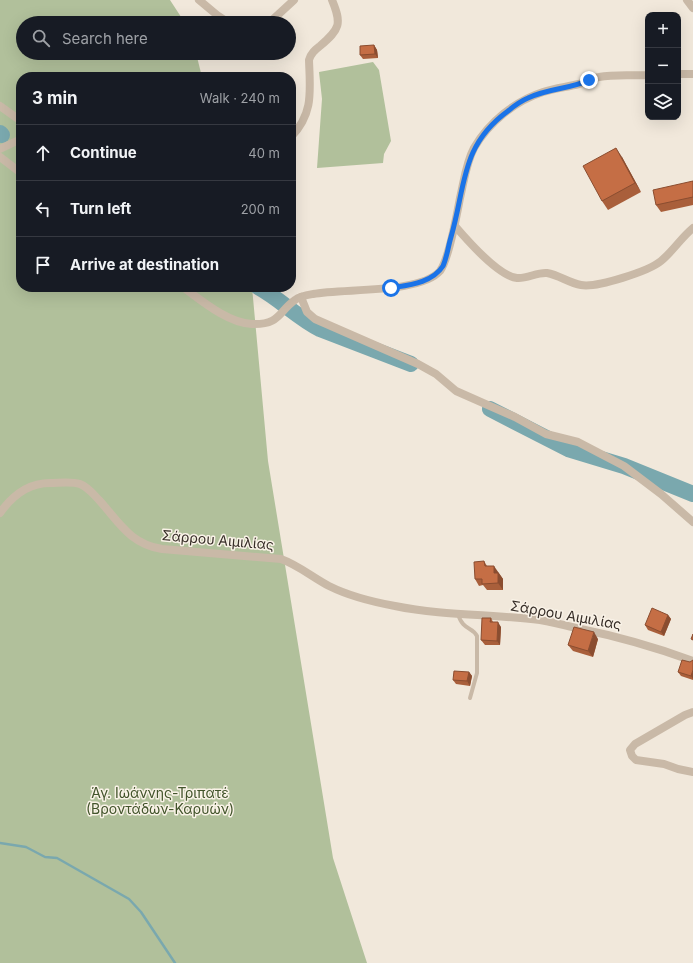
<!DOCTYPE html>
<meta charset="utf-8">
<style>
body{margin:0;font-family:Inter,sans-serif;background:#242831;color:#f1f3f6}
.controls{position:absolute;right:12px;top:12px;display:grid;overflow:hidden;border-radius:8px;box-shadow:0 4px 16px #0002}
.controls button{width:36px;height:36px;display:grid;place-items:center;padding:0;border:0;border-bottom:1px solid #363941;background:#171b24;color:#f1f3f6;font:20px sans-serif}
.stop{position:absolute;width:12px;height:12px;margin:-9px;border:3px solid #1a73e8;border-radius:50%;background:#fff}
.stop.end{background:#1a73e8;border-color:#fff;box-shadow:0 1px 4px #0008}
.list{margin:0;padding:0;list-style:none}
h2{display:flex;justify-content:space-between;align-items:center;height:52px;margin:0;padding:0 16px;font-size:17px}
h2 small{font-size:13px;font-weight:400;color:#9ea1a6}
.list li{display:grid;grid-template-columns:26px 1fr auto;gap:12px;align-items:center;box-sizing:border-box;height:56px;padding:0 16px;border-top:1px solid #363941}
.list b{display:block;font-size:15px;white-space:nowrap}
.list em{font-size:13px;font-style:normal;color:#9ea1a6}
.icon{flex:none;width:22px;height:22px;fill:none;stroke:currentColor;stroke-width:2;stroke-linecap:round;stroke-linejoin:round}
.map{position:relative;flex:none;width:693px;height:963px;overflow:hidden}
.search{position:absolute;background:#171b24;box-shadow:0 4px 16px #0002;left:16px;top:16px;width:280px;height:44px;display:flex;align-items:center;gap:10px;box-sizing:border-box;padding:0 14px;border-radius:22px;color:#9ea1a6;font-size:15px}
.panel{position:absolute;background:#171b24;box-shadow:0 4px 16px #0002;left:16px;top:72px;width:280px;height:220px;border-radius:16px}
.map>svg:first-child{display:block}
</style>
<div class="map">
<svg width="693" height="963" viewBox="0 0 693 963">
<rect width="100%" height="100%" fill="#f1e8db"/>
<g fill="#b1c09b">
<polygon points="0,0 170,0 185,23 23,23 23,53 196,53 202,77 21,77 21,287 252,287 268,461 333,858 367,963 0,963"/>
<polygon points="373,62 379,70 391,141 384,154 383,163 317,168 322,99 319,72"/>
</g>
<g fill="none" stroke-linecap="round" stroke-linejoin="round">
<polyline stroke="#7aa8ae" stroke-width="2.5" points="0,843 26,847 45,857 57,858 129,899 141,912 175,963"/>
<g stroke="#7aa8ae" stroke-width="16">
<polyline points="0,133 2,135"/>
<path d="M 258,287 C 280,299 298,318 320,329 L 411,364"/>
<polyline points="490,409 568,449 624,466 693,494"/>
</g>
<path stroke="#c9b9a7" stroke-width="4" d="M 458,614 C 463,631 472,626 477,636 L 477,673 L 470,698"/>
<g stroke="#c9b9a7" stroke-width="8">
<polyline points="199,0 217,15 229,23"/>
<polyline points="687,0 693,8"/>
<polyline points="269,23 294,0"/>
<polyline points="678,74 693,74"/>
<polyline points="0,106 21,121"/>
<path d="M 291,137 C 314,113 310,91 309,60 C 311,53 315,50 320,46 C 340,29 342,24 332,0"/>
<polyline points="0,149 21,139"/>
<polyline points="0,157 21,173"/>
<path d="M 455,226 C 467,240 498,276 517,278 C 527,279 537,272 547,273 C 559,275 569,283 581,285 C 597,288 649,271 661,261 C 673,251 681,238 693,228"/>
<path d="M 183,287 C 202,301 228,323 252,324 C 280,325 278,312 295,300 C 300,296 307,295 313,294 C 343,288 420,294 440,271 C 449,259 457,214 460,198 C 464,181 466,163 474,148 C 489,122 515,101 543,92 C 555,88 567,87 579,84 C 586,82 592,78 599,77 C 615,74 632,76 648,75"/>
<polyline points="301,297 307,312 315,319 418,364 436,374 456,391 515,417 546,434 578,442 624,466 661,494 693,522"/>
<path d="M 0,513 C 12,496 28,483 50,483 C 59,483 71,481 80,484 C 88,487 93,494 99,500 C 119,522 130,544 162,549 L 281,559 C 298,565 312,577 329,586 C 349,596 373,602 395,606 C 443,616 492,614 540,620 C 552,622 564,625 576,628 C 616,636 655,647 693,661"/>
<polyline points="693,712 685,715 635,744 630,750 632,756 636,760 664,764 678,769 693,772"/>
</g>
</g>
<g fill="#a95f3b">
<polygon points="374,45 377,50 378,58 363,59 360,55"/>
<polygon points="622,157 641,192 608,210 602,201"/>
<polygon points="693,181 693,205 661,212 656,205"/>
<polygon points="484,561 487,566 498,572 503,579 503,590 487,590 483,585 479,586 475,579"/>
<polygon points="668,615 671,619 664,636 648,630 645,625"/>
<polygon points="491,618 493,622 501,627 500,645 485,645 481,640"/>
<polygon points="598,639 593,657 573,651 568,645"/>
<polygon points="693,660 693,680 681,676 678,672"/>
<polygon points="469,672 472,676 470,686 456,684 453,680"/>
</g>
<g fill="#8a4d30">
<polygon points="374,45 377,50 378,58 375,54"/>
<polygon points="616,148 622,157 641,192 635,183"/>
<polygon points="494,566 503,579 503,590 498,583 494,573"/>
<polygon points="668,615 671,619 664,636 661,632"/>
<polygon points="498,622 501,627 500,645 497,641"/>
<polygon points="594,632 598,639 593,657 588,651"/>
<polygon points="693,670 693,679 691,676"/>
<polygon points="469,672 472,676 470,686 467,681"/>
</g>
<g fill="#c56e45" stroke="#8a4d30">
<polygon points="374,45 375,54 360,55 360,46"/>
<polygon points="616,148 635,183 602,201 583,166"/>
<polygon points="693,181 693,197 656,205 653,190"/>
<polygon points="484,561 485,566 494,566 494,573 498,573 498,583 482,584 482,579 475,579 474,562"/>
<polygon points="652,608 668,615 661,632 645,625"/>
<polygon points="482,618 491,618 490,622 498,622 497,641 481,640"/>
<polygon points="574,627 594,632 588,651 568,645"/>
<polygon points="693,634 693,640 691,639"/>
<polygon points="682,660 690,662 693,660 693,670 691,676 678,672"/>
<polygon points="454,671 469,672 467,681 453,680"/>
</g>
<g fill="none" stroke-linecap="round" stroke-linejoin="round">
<path stroke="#1a73e8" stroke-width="5" d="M 391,288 C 409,285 432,283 443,266 C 447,257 448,247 451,237 C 466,186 460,146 508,111 C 514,106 521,101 528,98 C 549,88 571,89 589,80"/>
</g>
<g text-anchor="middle" stroke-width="3" stroke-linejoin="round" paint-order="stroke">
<g font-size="14" fill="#362d27" stroke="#f9f2e7">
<text transform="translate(218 540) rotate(5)" y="5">Σάρρου Αιμιλίας</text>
<text transform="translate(566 615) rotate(10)" y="5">Σάρρου Αιμιλίας</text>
</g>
<g font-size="14" fill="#42542b" stroke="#f9f2e7">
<text x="160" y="798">Άγ. Ιωάννης-Τριπατέ<tspan x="160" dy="16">(Βροντάδων-Καρυών)</tspan></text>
</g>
</g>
</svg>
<div class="controls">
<button>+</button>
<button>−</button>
<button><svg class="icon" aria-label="layers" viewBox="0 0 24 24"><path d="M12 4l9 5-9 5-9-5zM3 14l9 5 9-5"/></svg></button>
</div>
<div class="stop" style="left:391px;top:288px"></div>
<div class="stop end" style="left:589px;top:80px"></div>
<div class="search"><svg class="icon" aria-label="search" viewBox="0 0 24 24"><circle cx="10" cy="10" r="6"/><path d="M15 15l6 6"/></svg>Search here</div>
<section class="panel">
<h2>3 min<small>Walk · 240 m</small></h2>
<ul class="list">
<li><svg class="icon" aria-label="ahead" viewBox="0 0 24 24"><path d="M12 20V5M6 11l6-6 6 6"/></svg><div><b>Continue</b></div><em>40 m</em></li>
<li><svg class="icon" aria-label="left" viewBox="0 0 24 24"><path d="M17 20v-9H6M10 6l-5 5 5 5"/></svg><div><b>Turn left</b></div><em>200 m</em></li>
<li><svg class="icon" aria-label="arrive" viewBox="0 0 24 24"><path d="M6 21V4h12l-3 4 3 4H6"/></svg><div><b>Arrive at destination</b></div></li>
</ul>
</section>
</div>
